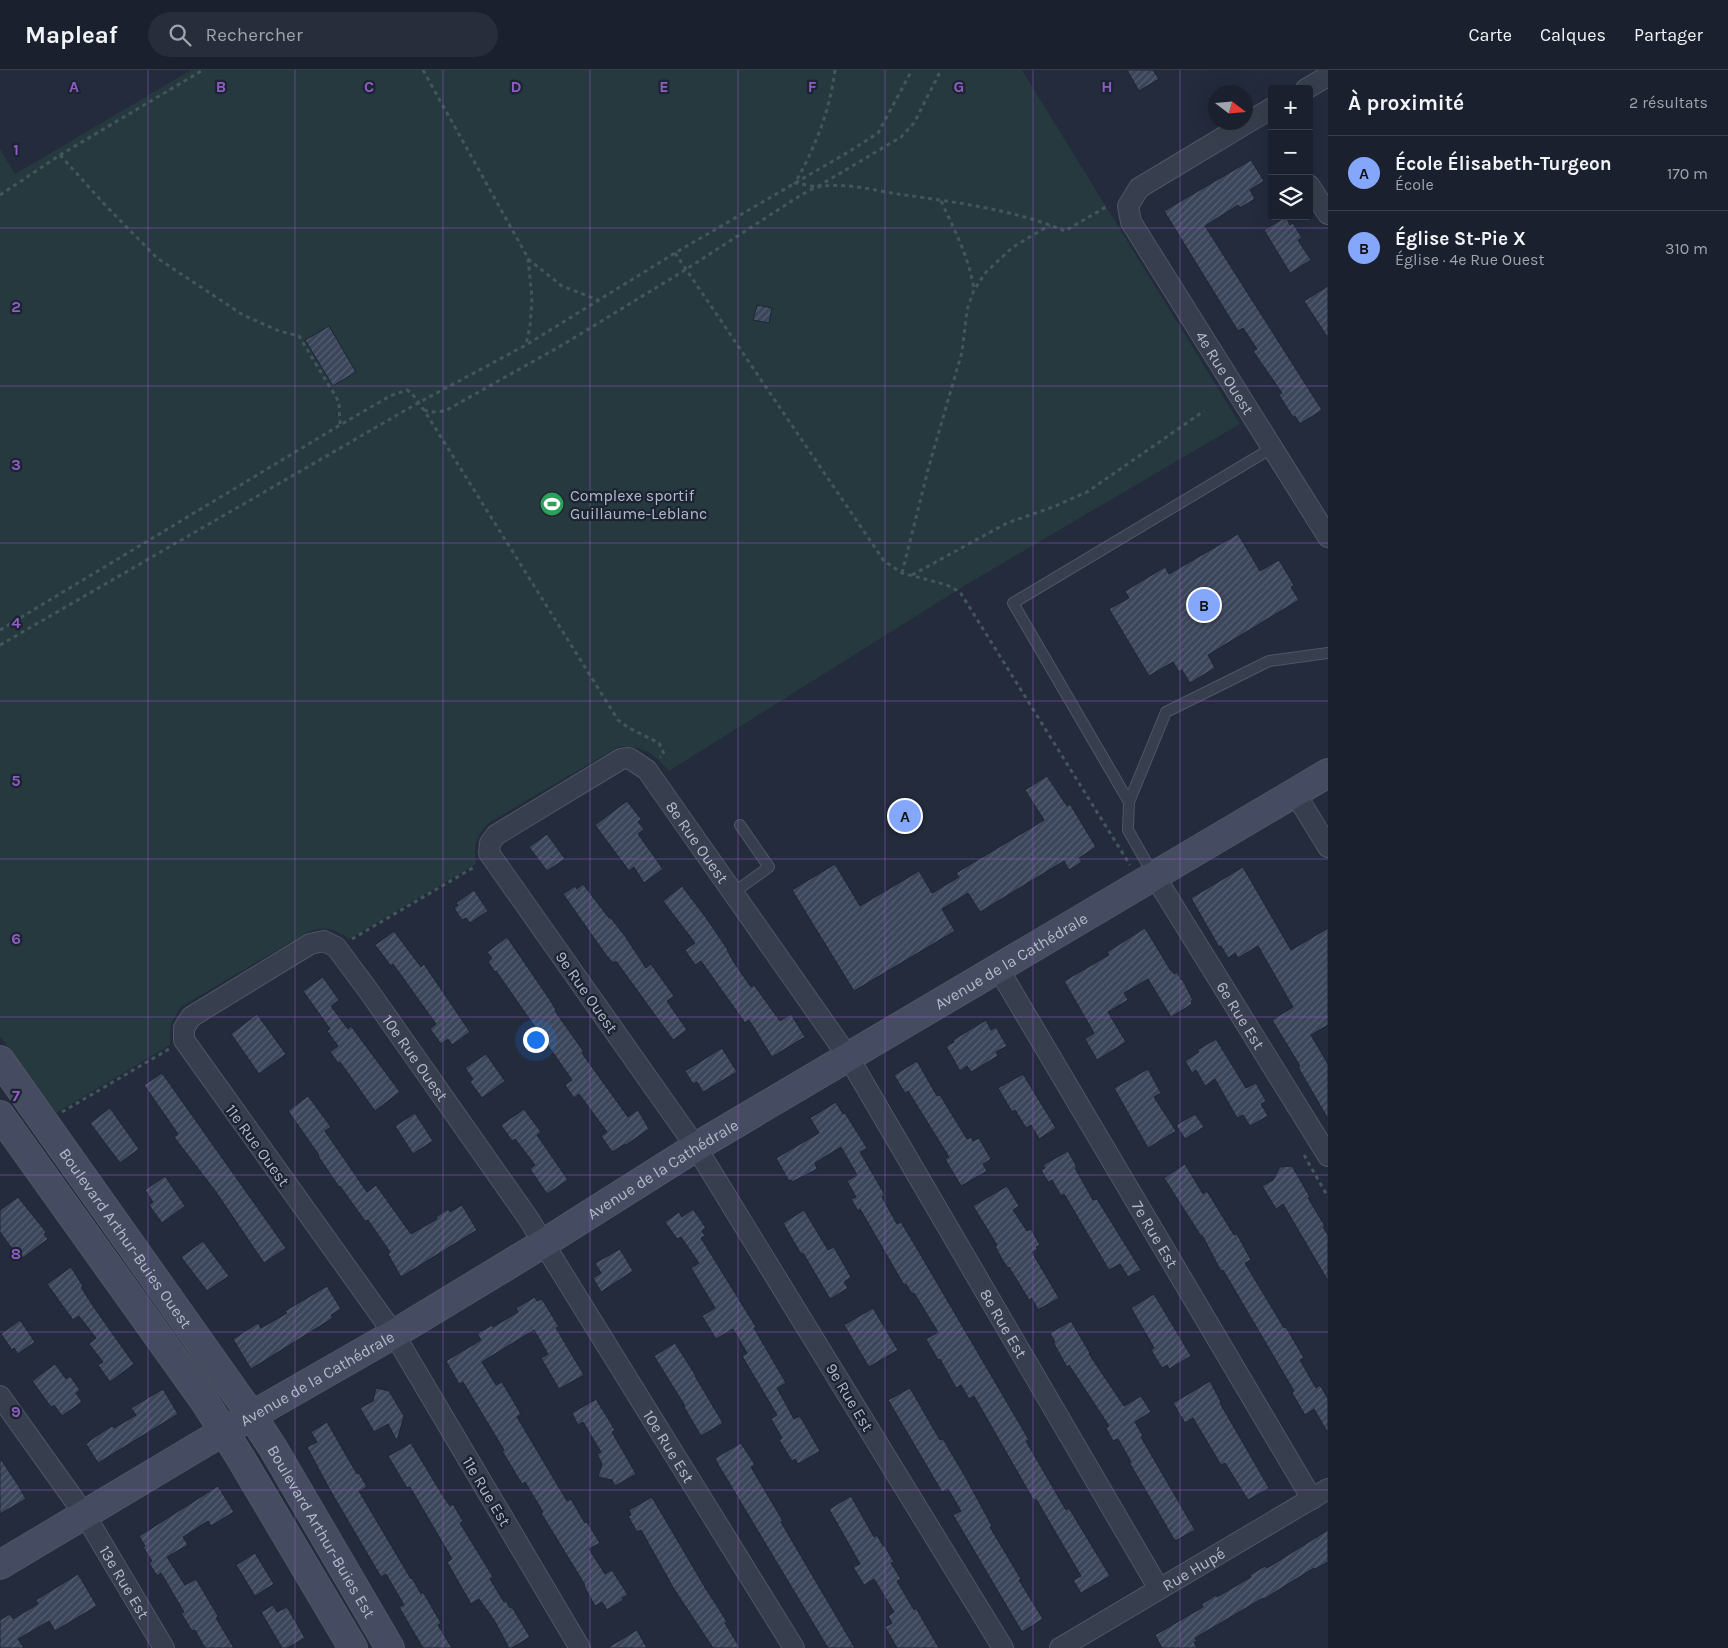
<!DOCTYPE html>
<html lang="fr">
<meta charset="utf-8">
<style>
body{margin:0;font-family:Karla,sans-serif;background:#272d3a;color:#f1f3f6}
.controls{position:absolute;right:15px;top:15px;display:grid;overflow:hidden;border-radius:5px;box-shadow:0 5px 20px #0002}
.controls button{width:45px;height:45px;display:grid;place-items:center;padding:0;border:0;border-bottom:1px solid #383e4a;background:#1a202e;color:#f1f3f6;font:25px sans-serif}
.compass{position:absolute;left:1208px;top:15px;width:45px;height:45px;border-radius:50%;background:#1a202e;box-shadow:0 5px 20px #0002;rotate:106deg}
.you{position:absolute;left:535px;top:969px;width:18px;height:18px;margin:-12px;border:4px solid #fff;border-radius:50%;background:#1a73e8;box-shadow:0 0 0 8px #1a73e833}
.badge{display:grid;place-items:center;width:32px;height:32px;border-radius:50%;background:#85a7fb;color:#111;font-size:16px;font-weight:700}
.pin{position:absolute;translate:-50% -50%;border:2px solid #fff;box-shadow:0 1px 5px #0006}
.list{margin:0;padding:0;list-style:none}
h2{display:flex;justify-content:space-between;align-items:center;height:65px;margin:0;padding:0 20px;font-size:21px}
h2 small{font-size:16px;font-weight:400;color:#9fa3aa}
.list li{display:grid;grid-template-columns:32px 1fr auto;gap:15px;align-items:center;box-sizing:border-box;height:75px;padding:0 20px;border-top:1px solid #383e4a}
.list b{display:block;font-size:19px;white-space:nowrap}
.list p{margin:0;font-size:16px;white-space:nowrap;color:#9fa3aa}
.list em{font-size:16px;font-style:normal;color:#9fa3aa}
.icon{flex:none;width:28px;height:28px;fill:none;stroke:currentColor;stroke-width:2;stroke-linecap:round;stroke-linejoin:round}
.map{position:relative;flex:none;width:1328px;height:1578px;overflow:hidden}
header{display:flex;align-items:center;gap:30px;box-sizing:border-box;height:70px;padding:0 25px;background:#1a202e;border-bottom:1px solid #383e4a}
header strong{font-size:24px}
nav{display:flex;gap:28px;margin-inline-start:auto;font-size:18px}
.search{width:350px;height:45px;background:#272d3a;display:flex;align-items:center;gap:12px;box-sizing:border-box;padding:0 18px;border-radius:28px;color:#9fa3aa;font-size:19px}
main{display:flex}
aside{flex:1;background:#1a202e}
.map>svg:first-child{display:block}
</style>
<header>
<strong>Mapleaf</strong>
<div class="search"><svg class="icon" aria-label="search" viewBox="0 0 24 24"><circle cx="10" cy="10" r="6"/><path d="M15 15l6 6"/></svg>Rechercher</div>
<nav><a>Carte</a><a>Calques</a><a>Partager</a></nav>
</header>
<main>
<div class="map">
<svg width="1328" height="1578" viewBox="0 0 1328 1578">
<defs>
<pattern id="building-hatch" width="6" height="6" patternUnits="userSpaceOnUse" patternTransform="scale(1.25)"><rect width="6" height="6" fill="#3c465b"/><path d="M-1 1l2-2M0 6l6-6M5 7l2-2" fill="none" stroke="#565f71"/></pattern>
</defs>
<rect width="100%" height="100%" fill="#232b3d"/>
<path fill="#25393e" d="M 191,0 L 1022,0 L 1240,354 L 969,513 L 669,701 C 653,683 643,675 618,677 L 490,752 C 476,767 473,773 476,794 L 349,869 C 333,858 324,855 306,863 L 181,937 C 170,952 170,957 170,975 L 56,1043 L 0,966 L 0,79 L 15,104 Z"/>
<g fill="url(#building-hatch)" stroke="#1e2534">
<polygon points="1127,0 1153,0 1159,9 1139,21"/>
<polygon points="1251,90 1264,111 1250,120 1255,129 1240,138 1238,135 1205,156 1322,340 1300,354 1295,346 1293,347 1279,325 1282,323 1253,281 1257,279 1243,258 1238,261 1164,141"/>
<polygon points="1286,147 1290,155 1293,153 1302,168 1298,170 1311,190 1290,203 1264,160"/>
<polygon points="1328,216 1328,268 1304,231"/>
<polygon points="757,235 772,238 769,253 753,250"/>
<polygon points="329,256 356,302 333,316 305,270"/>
<polygon points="1238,464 1260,501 1279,490 1294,515 1291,517 1299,530 1208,585 1215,598 1190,613 1182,600 1179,602 1173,592 1149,606 1109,539 1129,528 1125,521 1165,497 1169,504"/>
<polygon points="1047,706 1067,736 1070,734 1096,777 1079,788 1082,792 1069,800 1064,791 980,842 968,823 942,839 955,861 854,921 792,820 835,794 860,836 919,801 932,823 959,807 956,803 1044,750 1025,720"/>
<polygon points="627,731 641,749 638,752 644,759 638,764 663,799 644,813 634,797 629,801 595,755"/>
<polygon points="547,764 565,789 547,801 529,777"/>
<polygon points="1243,797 1291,880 1328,858 1328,955 1311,965 1328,994 1328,1049 1298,997 1300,996 1272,950 1293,937 1258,876 1238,888 1235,883 1228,888 1221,876 1219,877 1191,828"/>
<polygon points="583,814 609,848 610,847 625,866 646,898 651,894 674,926 667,931 687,960 673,970 616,891 613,893 606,885 563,824 575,816 577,819"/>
<polygon points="682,816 707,849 728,880 727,880 735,894 751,917 754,915 780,951 791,944 805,967 772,987 749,950 745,953 701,891 695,895 685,880 695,873 663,831"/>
<polygon points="474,820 488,841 470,853 466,848 462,850 454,838 458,835 456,833"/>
<polygon points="1145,858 1171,901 1172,900 1174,904 1177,902 1181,910 1182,909 1193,930 1191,931 1192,934 1171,947 1148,909 1124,923 1128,930 1108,942 1126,972 1097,990 1085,969 1094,963 1064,911 1109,885 1107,882"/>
<polygon points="394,861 421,897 424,894 470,962 452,975 448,969 441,974 430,959 436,954 393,894 391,896 375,875"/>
<polygon points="507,867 550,930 556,940 555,941 584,982 582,983 628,1047 638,1040 649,1059 626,1075 625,1074 612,1082 601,1066 607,1062 579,1024 574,1028 565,1015 572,1010 496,901 495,902 488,892 492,888 487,882"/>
<polygon points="323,907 339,930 331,936 348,959 351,956 400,1022 375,1041 340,992 339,994 330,982 338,976 327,961 330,959 303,921"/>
<polygon points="257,944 286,984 259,1004 231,964"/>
<polygon points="986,950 991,960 996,957 1007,976 996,982 998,986 971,1002 967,996 960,1001 946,976 954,972 953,970"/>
<polygon points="1216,969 1246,1018 1256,1013 1266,1031 1261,1034 1268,1046 1250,1056 1243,1045 1237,1048 1215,1009 1205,1016 1196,1000 1192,1003 1185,991 1199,982 1197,980"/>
<polygon points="722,978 737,1002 703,1022 697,1012 693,1014 685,1001"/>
<polygon points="486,984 505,1011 482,1028 470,1012 473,1009 465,998"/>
<polygon points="917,991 937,1026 940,1025 967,1069 971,1067 973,1071 979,1068 991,1089 983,1094 987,1101 961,1116 945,1089 949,1087 908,1021 905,1023 894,1005"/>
<polygon points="1148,999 1161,1023 1154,1027 1176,1061 1148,1078 1114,1018"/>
<polygon points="162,1003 286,1178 264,1193 216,1122 174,1067 178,1064 144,1015"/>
<polygon points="1023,1004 1056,1058 1039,1069 1031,1055 1026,1058 1015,1040 1012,1042 998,1018"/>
<polygon points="308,1026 331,1057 325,1061 367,1122 376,1115 411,1164 437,1149 436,1147 448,1139 450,1142 462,1135 477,1160 401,1207 388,1184 390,1182 368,1150 365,1151 340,1116 339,1117 318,1086 319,1085 288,1041"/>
<polygon points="836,1032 843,1044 845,1043 867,1078 860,1082 885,1125 882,1127 897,1154 901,1152 919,1182 1029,1370 1026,1371 1066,1440 1069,1438 1110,1506 1081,1523 1073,1510 1081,1506 1036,1429 1034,1431 974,1326 969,1329 961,1315 956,1318 940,1289 938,1290 926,1269 938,1262 914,1223 912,1224 906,1214 904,1215 860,1139 858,1141 851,1129 856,1127 847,1111 857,1105 841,1077 815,1093 817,1099 792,1112 791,1110 789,1111 776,1088 819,1063 810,1048"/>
<polygon points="110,1038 139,1079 120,1093 90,1053"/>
<polygon points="524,1039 541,1062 537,1065 568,1110 547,1124 530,1099 535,1095 515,1069 512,1071 501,1055"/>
<polygon points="415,1043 433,1071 413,1084 395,1056"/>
<polygon points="1195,1044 1204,1057 1185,1069 1176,1055"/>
<polygon points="1068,1081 1077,1097 1075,1098 1093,1130 1097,1129 1141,1200 1128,1207 1120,1194 1109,1200 1064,1124 1061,1126 1052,1110 1048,1112 1041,1100 1045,1098 1043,1095"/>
<polygon points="1185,1094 1203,1124 1207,1121 1234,1165 1237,1164 1251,1190 1245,1193 1284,1258 1286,1257 1304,1288 1300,1290 1316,1318 1320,1315 1328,1329 1328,1363 1314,1339 1305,1345 1292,1323 1294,1321 1264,1270 1223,1200 1221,1201 1202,1165 1201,1166 1164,1108"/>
<polygon points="1292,1096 1310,1127 1308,1128 1325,1156 1323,1157 1328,1165 1328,1211 1283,1134 1276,1139 1262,1116 1273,1110 1280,1097"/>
<polygon points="165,1106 185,1136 162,1153 149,1135 153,1132 145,1120"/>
<polygon points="1007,1116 1019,1136 1013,1140 1027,1161 1031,1159 1040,1175 1036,1177 1038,1179 1032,1182 1059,1228 1038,1240 1032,1228 1029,1230 1009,1197 1008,1198 1003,1191 995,1176 997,1175 973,1136"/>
<polygon points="18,1127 46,1162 44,1164 48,1169 20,1190 0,1162 0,1140"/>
<polygon points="693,1139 706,1158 702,1161 705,1166 701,1168 756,1257 754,1258 786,1313 777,1318 794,1349 800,1346 820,1381 798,1394 795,1389 792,1391 779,1370 782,1368 771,1349 777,1345 742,1286 747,1283 733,1259 716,1269 702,1246 715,1238 691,1198 699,1193 681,1167 677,1169 665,1152 679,1142 682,1147"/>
<polygon points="804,1140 828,1180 834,1177 851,1207 844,1212 848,1218 830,1229 803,1183 801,1184 783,1153"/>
<polygon points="203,1171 229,1206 207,1221 181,1187"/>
<polygon points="620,1179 633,1201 601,1222 593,1208 601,1203 595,1193"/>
<polygon points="71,1197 83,1216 81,1217 93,1236 134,1294 110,1312 98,1295 103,1292 89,1274 96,1268 79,1246 73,1250 47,1214"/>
<polygon points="327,1216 341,1239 331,1245 333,1248 251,1299 233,1269 258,1253 261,1258 287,1243 285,1241"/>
<polygon points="1154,1224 1191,1286 1169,1299 1167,1295 1162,1298 1151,1280 1154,1278 1131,1238"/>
<polygon points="535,1227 537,1231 542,1229 559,1257 556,1258 584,1305 559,1319 541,1288 548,1284 534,1260 482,1292 496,1315 502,1312 521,1344 517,1347 567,1431 571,1429 585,1453 587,1452 600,1473 589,1479 605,1504 612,1500 628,1525 622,1528 623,1530 607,1540 602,1532 595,1536 584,1516 585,1515 541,1443 543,1442 525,1412 522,1414 502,1381 504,1380 463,1312 459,1314 446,1291 481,1270 477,1264 492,1255 493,1257 518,1242 516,1238"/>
<polygon points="873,1238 898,1280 869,1297 844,1255"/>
<polygon points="20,1250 35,1272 18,1284 14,1278 12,1280 1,1264"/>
<polygon points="1071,1251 1090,1283 1089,1284 1124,1336 1141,1326 1151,1342 1135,1352 1143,1366 1141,1367 1195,1460 1175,1471 1129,1392 1131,1392 1118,1369 1113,1371 1106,1358 1109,1356 1069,1295 1067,1297 1053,1272 1055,1272 1050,1263"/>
<polygon points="675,1273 696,1306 695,1306 723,1353 701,1366 684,1337 685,1336 654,1286"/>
<polygon points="55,1294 66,1309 70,1306 80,1320 76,1323 82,1332 62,1346 54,1335 51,1337 32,1311"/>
<polygon points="1210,1311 1221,1332 1220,1333 1269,1418 1248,1430 1225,1393 1221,1395 1193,1348 1185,1353 1173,1333"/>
<polygon points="376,1318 389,1321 404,1346 397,1371 388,1354 374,1362 360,1338 373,1331"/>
<polygon points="910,1318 940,1370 943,1369 966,1408 992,1456 990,1457 1021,1509 1019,1510 1043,1549 1022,1562 953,1445 961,1441 948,1419 942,1422 888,1330"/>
<polygon points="163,1319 178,1344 98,1393 86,1374 89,1372 89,1371 112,1356 114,1358 136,1345 131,1338"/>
<polygon points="596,1329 615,1360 612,1362 636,1404 615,1416 612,1410 598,1407 602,1394 597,1384 601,1382 583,1352 578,1355 572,1343"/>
<polygon points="327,1352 357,1404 359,1403 367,1417 359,1421 411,1509 412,1508 421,1524 423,1522 441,1553 438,1555 452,1578 423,1578 399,1537 404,1535 386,1504 381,1507 330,1420 307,1377 317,1372 311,1362"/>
<polygon points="411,1373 443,1426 450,1436 453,1434 463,1451 460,1453 493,1507 490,1509 504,1532 506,1531 510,1538 512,1537 530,1567 512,1578 509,1578 494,1550 479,1529 471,1534 447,1492 452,1489 410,1417 407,1418 388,1386"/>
<polygon points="741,1373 755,1395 751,1397 783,1451 781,1452 855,1578 828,1578 719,1396 715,1388"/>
<polygon points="0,1388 18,1415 26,1429 0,1444"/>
<polygon points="218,1416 234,1442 211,1456 208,1451 183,1467 188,1475 167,1487 185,1515 196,1509 218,1546 216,1548 234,1578 205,1578 195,1560 192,1561 181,1543 184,1542 161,1503 157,1506 149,1493 152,1491 143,1477 145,1476 139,1466"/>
<polygon points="851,1426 874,1467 877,1465 883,1476 884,1475 894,1492 891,1493 901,1509 897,1511 914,1540 916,1538 939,1578 897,1578 885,1557 892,1553 888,1546 894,1542 874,1509 864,1515 853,1497 860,1494 829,1439"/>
<polygon points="652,1427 706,1519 717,1536 727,1552 725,1553 740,1578 713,1578 674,1519 641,1460 637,1462 628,1446 631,1445 629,1440"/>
<polygon points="1328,1460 1328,1492 1315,1499 1314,1498 1264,1529 1263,1528 1195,1568 1197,1571 1194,1572 1197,1578 1162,1578 1155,1565 1203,1537 1202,1534 1216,1525 1217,1527 1251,1507 1250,1505 1265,1496 1267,1498"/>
<polygon points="255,1483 274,1514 255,1526 236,1495"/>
<polygon points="78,1504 97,1536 55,1561 49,1551 18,1569 24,1578 0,1578 0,1550 10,1544 13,1549 38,1534 36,1530"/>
<polygon points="273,1535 277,1542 287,1537 305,1568 287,1578 282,1578 261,1542"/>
<polygon points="637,1560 647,1578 607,1578"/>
</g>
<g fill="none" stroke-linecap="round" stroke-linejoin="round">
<defs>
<g id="lane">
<polyline points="1129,732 1013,533 1272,378"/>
<polyline points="1153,804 1128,760 1129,732 1166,642 1269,591 1328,583"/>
<polyline points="733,823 769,797 740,755"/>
</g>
<g id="street">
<polyline points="1306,19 1328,6"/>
<path id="s1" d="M 1272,38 L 1139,118 L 1128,136 L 1131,152 L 1328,467"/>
<polyline points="1309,115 1328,144"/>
<polyline points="1295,723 1328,777"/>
<path id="s2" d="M 1154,805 L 1328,1086"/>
<path id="s3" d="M 998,898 L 1312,1429"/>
<path id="s4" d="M 0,1326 L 85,1445 L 164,1578"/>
<path id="s5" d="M 580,1578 L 394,1264 L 184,970 L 184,958 L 191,947 L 310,874 L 324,871 L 336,877 L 368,920 L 528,1148 L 794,1578"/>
<path id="s6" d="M 1003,1578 L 696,1077 L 489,783 L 490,773 L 496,765 L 621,689 L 629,688 L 647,700 L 849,988 L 1159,1519"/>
<path id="s7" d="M 1060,1578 L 1328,1419"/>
</g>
<g id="secondary">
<path id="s8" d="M 0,990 L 252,1346 L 273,1378 L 390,1578"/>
<polyline points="0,1045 205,1332 240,1387 353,1578"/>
<path id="s9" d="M 0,1495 L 204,1373 L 394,1264 L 544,1173 L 696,1077 L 1328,703"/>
</g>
</defs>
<use href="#lane" stroke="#4f5665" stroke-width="12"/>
<use href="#street" stroke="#4f5665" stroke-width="22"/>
<use href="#secondary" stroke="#4f5665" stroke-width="30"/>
<g stroke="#43565c" stroke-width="3" stroke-dasharray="4 4" stroke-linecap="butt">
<polyline points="423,0 528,188 532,228 530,257 526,274"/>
<path d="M 835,0 C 830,40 815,78 795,113 L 817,117 L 901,67 L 914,53 L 941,0"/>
<polyline points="60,85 106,136 157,188 243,245 279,261 299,266 339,332 340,354"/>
<polyline points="0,125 60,85 203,0"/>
<path d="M 941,131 C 955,161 969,187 974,220"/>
<polyline points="675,183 884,491 902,503 947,515 960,522 1130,795"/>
<polyline points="528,189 562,216 598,230"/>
<path d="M 424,340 L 432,342 L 445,341 L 564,274 L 685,200 L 801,125 C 806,123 812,118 818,117 C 842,112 874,120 898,124 C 953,132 1013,139 1065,161 L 1104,138 L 1110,137"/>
<polyline points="902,503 929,396 962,282 967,240 974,220 986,202 1013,177 1050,155"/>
<polyline points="912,505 1007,453 1053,437 1087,422 1204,341"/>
<path d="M 0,560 L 340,355 L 390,326 L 407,320 C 416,326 417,332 424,340 L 618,650 L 629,658 L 659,673 L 664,684 L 660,687"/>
<polyline points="0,575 418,333 526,275 675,183 850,81 878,63 912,0"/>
<polyline points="352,869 476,796"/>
<polyline points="62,1042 169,979"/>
<polyline points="1304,1085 1328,1127"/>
</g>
<use href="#lane" stroke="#373e4d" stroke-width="10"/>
<use href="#street" stroke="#373e4d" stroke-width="20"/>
<use href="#secondary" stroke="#454c61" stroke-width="28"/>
</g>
<path fill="none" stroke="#8e5dc2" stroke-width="1" stroke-opacity="0.55" d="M 148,0 L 148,1578M 295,0 L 295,1578M 443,0 L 443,1578M 590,0 L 590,1578M 738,0 L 738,1578M 885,0 L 885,1578M 1033,0 L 1033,1578M 1180,0 L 1180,1578M 0,158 L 1328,158M 0,316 L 1328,316M 0,473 L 1328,473M 0,631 L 1328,631M 0,789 L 1328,789M 0,947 L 1328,947M 0,1105 L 1328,1105M 0,1262 L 1328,1262M 0,1420 L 1328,1420"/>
<defs>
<symbol id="stadium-disc" viewBox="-11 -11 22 22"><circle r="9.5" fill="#2e9e5b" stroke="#1c2332"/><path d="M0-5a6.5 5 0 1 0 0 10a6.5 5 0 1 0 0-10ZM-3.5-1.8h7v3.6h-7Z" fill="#fff"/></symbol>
</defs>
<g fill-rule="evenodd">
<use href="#stadium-disc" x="538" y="420" width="28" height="28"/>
</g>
<g text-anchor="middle" stroke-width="4.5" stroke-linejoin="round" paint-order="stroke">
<g font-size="16" fill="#b2b9c9" stroke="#1c2332">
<text dy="6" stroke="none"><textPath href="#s1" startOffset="370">4e Rue Ouest</textPath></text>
<text dy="6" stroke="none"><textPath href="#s6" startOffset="1231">8e Rue Ouest</textPath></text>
<text dy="6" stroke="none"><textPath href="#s9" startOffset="1178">Avenue de la Cathédrale</textPath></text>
<text transform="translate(587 922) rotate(55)" y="6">9e Rue Ouest</text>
<text dy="6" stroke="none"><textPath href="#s2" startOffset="165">6e Rue Est</textPath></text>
<text dy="6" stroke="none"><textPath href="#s5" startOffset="1055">10e Rue Ouest</textPath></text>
<text transform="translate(258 1075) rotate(54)" y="6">11e Rue Ouest</text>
<text dy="6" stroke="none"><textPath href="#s9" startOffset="772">Avenue de la Cathédrale</textPath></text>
<text dy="6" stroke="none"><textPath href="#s3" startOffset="309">7e Rue Est</textPath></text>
<text dy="6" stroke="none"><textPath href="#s8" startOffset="218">Boulevard Arthur-Buies Ouest</textPath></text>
<text dy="6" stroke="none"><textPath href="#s6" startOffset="1802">8e Rue Est</textPath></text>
<text dy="6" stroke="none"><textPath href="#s9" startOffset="368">Avenue de la Cathédrale</textPath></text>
<text transform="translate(850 1327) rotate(59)" y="6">9e Rue Est</text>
<text dy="6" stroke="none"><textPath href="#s5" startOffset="1519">10e Rue Est</textPath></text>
<text transform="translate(487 1421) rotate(59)" y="6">11e Rue Est</text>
<text dy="6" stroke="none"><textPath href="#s8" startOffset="571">Boulevard Arthur-Buies Est</textPath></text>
<text dy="6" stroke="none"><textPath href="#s7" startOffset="155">Rue Hupé</textPath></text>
<text dy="6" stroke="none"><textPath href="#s4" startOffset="224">13e Rue Est</textPath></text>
</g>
<g font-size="16" fill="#b2b9c9" stroke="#1c2332" text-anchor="start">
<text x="570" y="431">Complexe sportif<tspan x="570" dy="18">Guillaume-Leblanc</tspan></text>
</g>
</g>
<g font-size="16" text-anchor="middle" font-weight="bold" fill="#8e5dc2" stroke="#1c2332" stroke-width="4.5" stroke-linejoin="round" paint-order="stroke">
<text x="74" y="22">A</text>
<text x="221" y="22">B</text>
<text x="369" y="22">C</text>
<text x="516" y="22">D</text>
<text x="664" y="22">E</text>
<text x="812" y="22">F</text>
<text x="959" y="22">G</text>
<text x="1107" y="22">H</text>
<text x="16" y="85">1</text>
<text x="16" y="242">2</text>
<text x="16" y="400">3</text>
<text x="16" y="558">4</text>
<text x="16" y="716">5</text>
<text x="16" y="874">6</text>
<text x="16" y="1031">7</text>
<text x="16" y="1189">8</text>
<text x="16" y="1347">9</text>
</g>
</svg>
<div class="controls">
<button>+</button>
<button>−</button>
<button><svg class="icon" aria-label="layers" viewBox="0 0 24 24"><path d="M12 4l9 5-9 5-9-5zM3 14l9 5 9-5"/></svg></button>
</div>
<svg class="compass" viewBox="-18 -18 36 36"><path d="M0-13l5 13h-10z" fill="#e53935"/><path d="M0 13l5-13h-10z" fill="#9fa3aa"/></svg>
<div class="you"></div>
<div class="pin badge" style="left:905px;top:746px">A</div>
<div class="pin badge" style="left:1204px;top:535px">B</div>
</div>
<aside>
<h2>À proximité<small>2 résultats</small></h2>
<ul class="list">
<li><span class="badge">A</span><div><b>École Élisabeth-Turgeon</b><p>École</p></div><em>170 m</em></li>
<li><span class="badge">B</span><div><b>Église St-Pie X</b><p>Église · 4e Rue Ouest</p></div><em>310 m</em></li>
</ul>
</aside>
</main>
